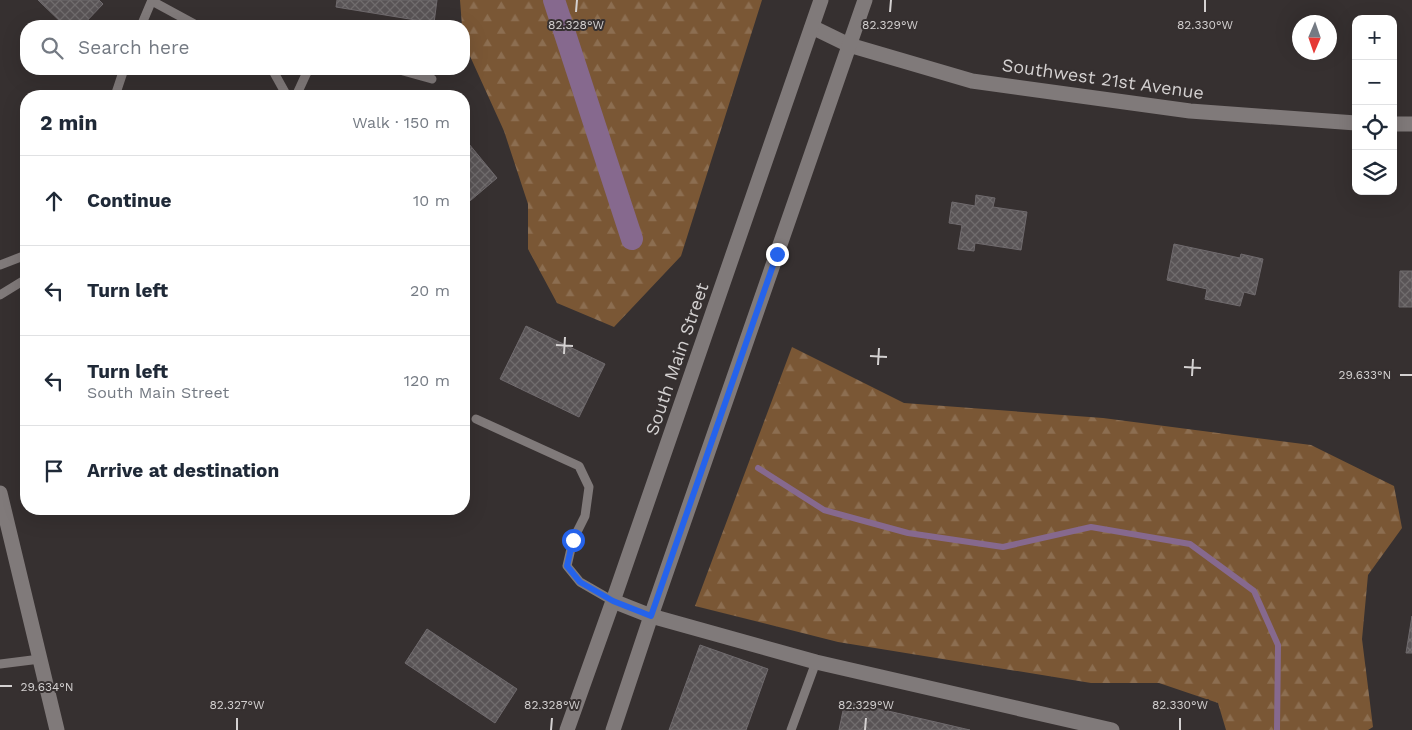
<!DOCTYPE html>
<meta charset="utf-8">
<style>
body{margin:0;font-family:"Work Sans",sans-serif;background:#f6f6f7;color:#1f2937}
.controls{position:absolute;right:15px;top:15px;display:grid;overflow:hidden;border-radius:10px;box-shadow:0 5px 20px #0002}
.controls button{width:45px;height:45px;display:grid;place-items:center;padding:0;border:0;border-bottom:1px solid #e0e1e3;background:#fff;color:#1f2937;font:25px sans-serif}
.compass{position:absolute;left:1292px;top:15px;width:45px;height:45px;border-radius:50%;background:#fff;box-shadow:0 5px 20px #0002;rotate:182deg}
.stop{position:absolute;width:15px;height:15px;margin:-11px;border:4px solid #2563eb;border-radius:50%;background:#fff}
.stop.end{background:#2563eb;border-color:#fff;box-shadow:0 1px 5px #0008}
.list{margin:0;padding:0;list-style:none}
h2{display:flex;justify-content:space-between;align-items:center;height:65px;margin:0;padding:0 20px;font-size:21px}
h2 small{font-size:16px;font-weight:400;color:#747a83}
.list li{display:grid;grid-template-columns:32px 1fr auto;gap:15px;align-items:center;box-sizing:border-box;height:90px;padding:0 20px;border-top:1px solid #e0e1e3}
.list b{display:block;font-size:19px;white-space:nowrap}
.list p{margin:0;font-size:16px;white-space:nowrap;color:#747a83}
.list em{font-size:16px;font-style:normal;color:#747a83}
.icon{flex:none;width:28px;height:28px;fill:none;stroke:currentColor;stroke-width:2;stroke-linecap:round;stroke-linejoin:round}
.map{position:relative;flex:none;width:1412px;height:730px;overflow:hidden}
.search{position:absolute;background:#fff;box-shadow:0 5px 20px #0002;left:20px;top:20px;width:450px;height:55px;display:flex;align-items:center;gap:12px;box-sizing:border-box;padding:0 18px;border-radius:20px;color:#747a83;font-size:19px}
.panel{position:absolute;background:#fff;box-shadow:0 5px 20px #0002;left:20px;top:90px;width:450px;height:425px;border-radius:20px}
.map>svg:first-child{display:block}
</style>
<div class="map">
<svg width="1412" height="730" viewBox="0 0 1412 730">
<defs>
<pattern id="forest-firs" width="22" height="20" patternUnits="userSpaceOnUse" patternTransform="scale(1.25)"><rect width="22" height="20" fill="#7a5735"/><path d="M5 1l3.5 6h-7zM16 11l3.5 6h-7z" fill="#8c6e51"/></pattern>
<pattern id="building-cross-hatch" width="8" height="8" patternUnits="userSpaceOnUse" patternTransform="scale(1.25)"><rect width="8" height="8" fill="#595456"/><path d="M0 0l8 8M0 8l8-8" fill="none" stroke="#706c6d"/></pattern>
</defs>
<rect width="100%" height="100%" fill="#363030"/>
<g fill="url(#forest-firs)">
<polygon points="460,0 762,0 681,256 614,327 557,303 528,249 528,204 504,131 464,43 464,26 462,26"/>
<polygon points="792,347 904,403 1103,418 1311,445 1394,486 1402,528 1368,575 1362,639 1373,727 1368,730 1226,730 1218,703 1159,683 1091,683 838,642 695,606"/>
</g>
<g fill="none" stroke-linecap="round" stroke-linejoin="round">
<polyline stroke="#86698e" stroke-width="6" points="758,468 824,510 908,533 1003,547 1091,527 1190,544 1254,591 1278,645 1277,730"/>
<polyline stroke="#86698e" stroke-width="22" points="554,0 632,239"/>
</g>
<g fill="url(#building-cross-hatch)" stroke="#6f6a6d">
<polygon points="38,0 99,0 103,4 82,26 65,26"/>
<polygon points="337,0 437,0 434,23 336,7"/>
<polygon points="464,138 497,178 464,206"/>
<polygon points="976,195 995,198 993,207 1027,212 1021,250 975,243 974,251 958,249 962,225 949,223 952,202 975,206"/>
<polygon points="1174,244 1240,258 1241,254 1263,259 1255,295 1244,292 1240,306 1205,299 1207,289 1167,280"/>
<polygon points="1400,271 1412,271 1412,307 1399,307"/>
<polygon points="526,326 605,364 579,417 500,379"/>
<polygon points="1412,616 1412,653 1406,653"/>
<polygon points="427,629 517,689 495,723 405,663"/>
<polygon points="700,645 768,669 746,730 669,730"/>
<polygon points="845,701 970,730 839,730"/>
</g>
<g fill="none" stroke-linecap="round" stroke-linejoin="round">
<g stroke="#807a7a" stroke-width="9">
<polyline points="152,1 198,26"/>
<polyline points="141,26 152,0"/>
<polyline points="272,69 287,96"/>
<polyline points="396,69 432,79"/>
<polyline points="115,96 124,69"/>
<polyline points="296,96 308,70 312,69"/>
<polyline points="0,265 26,255"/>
<polyline points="0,295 26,279"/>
<polyline points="476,419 579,466 589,487 585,516 573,540 567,566 580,582 613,601"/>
<polyline points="0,664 40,659"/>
<polyline points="791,730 816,662"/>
</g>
<g stroke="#807a7a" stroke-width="15">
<polyline points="849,45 972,81 1190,111 1356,123"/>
<polyline points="1393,124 1412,124"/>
<polyline points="651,616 816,662 1112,730"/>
</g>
<g stroke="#807a7a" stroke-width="15">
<polyline points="812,27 849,45"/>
<polyline points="0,493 57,730"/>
<polyline points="613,601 651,616"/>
<polyline points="567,730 613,601 821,0"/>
<polyline points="613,730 651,616 865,0"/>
</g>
</g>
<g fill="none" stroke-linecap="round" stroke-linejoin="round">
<polyline stroke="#2563eb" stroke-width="6" points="573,540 567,566 580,582 613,601 651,616 777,254"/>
</g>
<path fill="none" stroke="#d4d1d1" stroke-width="2" d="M 576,12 L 577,0M 890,12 L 891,0M 1205,12 L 1205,0M 556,345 L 573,346M 564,354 L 565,337M 870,356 L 887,357M 878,365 L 879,348M 1184,367 L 1201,368M 1400,375 L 1412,375M 1192,376 L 1193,359M 0,686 L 12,686M 237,730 L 237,718M 551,730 L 552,718M 865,730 L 866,718M 1180,730 L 1180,718"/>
<g text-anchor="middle" stroke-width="4" stroke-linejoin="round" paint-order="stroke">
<g font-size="18" fill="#d4d1d1" stroke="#363030">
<text transform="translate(1103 79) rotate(8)" y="6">Southwest 21st Avenue</text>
<text transform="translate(677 359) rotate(-71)" y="6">South Main Street</text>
</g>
</g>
<g font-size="12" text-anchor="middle" fill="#d4d1d1" stroke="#363030" stroke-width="4" stroke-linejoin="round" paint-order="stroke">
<text x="576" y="29">82.328°W</text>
<text x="890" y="29">82.329°W</text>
<text x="1205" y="29">82.330°W</text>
<text x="1365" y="379">29.633°N</text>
<text x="47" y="691">29.634°N</text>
<text x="237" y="709">82.327°W</text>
<text x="552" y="709">82.328°W</text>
<text x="866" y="709">82.329°W</text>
<text x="1180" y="709">82.330°W</text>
</g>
</svg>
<div class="controls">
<button>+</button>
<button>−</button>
<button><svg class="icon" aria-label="locate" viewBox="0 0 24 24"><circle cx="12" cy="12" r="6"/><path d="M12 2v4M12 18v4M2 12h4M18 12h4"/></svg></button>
<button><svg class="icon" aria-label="layers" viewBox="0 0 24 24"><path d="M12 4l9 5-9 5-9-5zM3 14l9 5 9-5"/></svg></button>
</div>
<svg class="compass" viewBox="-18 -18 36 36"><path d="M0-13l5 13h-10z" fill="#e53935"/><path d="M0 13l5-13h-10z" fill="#747a83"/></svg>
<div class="stop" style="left:573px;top:540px"></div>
<div class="stop end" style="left:777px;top:254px"></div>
<div class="search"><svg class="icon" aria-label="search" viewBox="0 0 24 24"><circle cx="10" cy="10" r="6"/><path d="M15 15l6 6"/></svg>Search here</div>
<section class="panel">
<h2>2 min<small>Walk · 150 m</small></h2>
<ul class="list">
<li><svg class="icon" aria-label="ahead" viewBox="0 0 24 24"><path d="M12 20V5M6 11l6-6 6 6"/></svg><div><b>Continue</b></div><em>10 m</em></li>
<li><svg class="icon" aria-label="left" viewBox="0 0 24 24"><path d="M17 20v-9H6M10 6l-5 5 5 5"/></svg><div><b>Turn left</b></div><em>20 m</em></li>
<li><svg class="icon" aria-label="left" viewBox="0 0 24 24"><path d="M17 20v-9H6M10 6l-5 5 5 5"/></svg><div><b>Turn left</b><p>South Main Street</p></div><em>120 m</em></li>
<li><svg class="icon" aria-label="arrive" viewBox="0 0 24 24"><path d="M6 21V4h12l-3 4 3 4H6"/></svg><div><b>Arrive at destination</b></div></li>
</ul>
</section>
</div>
